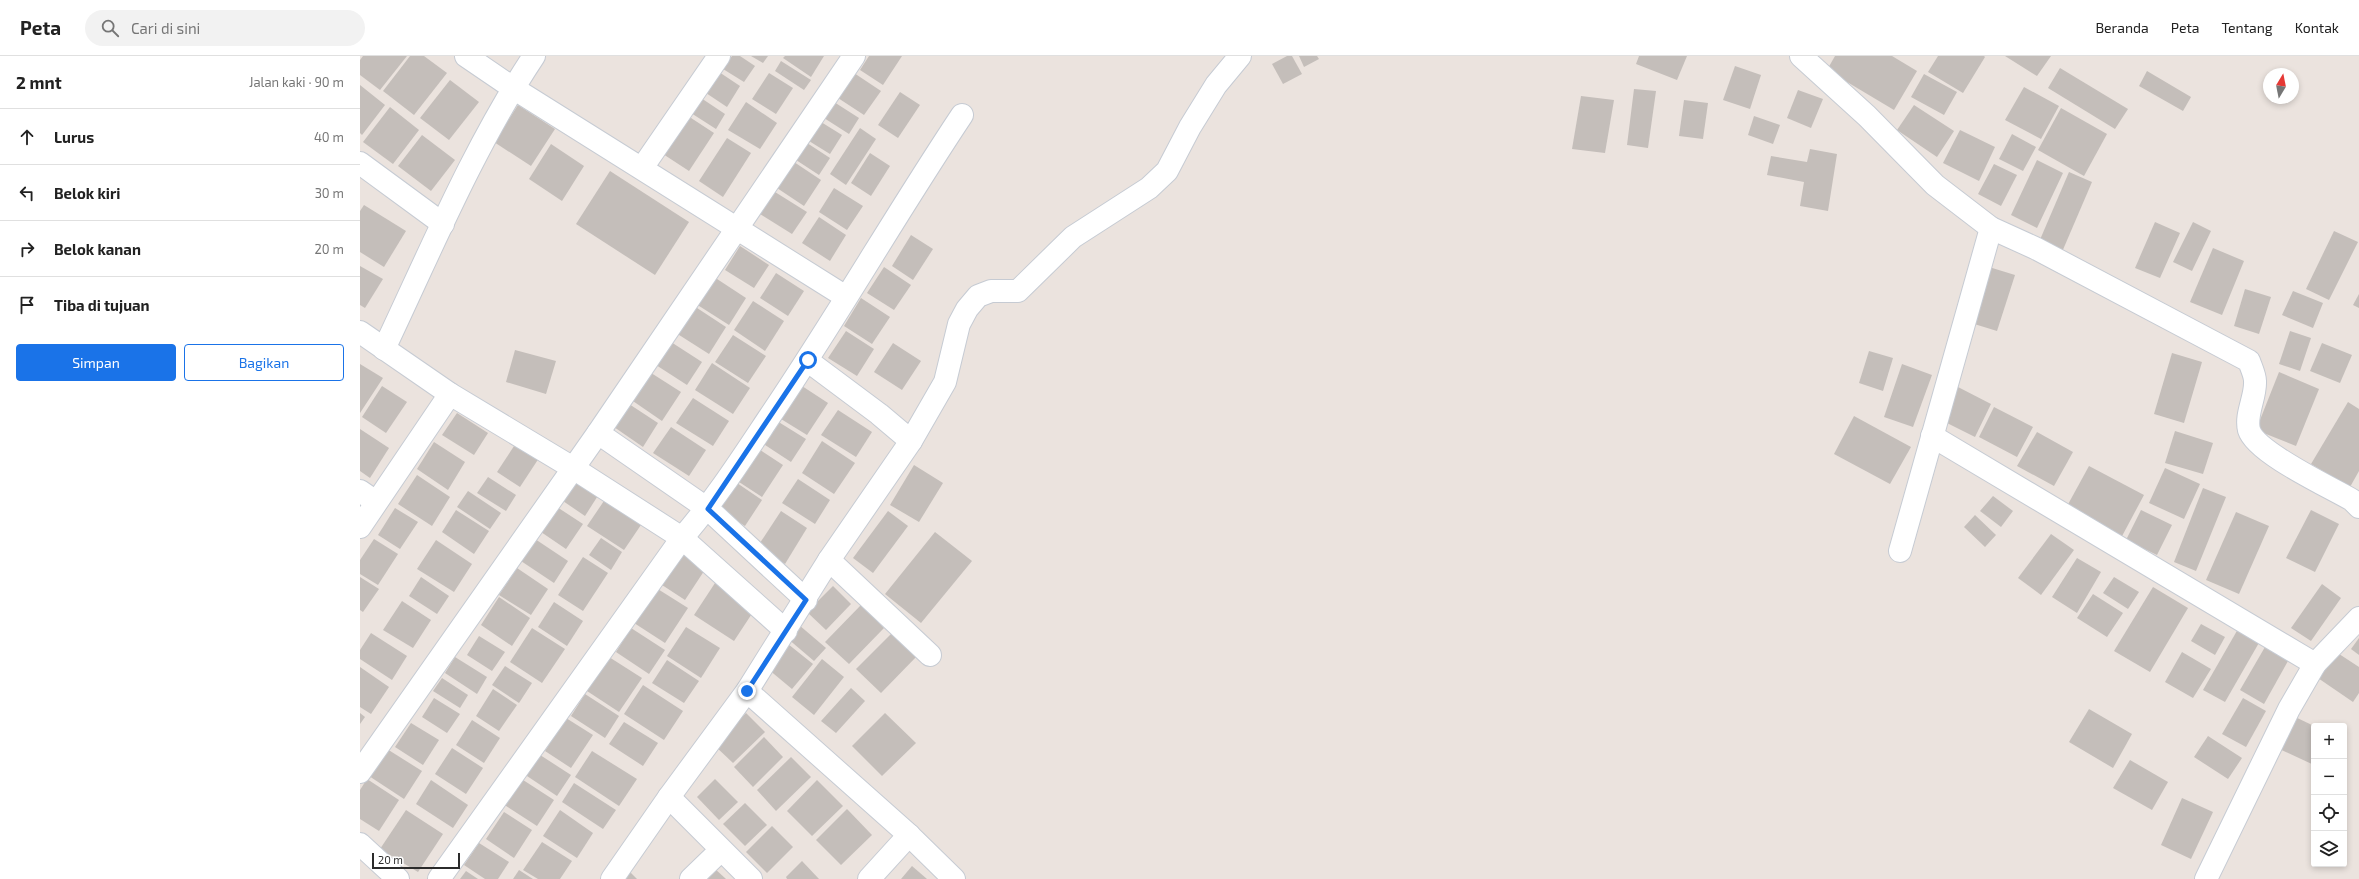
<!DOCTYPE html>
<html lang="id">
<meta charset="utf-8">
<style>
body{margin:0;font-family:"Exo 2",sans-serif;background:#f2f2f2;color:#222}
.controls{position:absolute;right:12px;bottom:12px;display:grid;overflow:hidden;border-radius:4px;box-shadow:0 2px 6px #0003}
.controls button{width:36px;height:36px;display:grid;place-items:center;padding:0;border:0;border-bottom:1px solid #e0e0e0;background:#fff;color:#222;font:20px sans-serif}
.compass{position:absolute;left:1903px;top:12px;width:36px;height:36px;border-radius:50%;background:#fff;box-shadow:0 2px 6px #0003;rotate:10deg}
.scale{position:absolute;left:12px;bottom:10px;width:88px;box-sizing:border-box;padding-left:4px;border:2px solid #2b2b2b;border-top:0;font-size:11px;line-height:14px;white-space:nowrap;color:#2b2b2b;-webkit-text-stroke:3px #fff;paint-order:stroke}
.stop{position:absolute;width:12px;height:12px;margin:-9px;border:3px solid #1a73e8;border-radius:50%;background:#fff}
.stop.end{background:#1a73e8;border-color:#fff;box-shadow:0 1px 4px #0008}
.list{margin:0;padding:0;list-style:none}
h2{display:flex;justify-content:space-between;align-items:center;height:52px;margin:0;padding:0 16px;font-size:17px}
h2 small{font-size:13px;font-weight:400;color:#767676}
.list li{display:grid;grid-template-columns:26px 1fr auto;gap:12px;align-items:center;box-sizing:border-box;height:56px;padding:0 16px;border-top:1px solid #e0e0e0}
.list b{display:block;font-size:15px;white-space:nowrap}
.list em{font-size:13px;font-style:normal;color:#767676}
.actions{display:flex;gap:8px;padding:12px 16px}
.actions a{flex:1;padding:9px 0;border:1px solid #1a73e8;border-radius:4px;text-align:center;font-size:14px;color:#1a73e8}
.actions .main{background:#1a73e8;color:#fff}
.icon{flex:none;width:22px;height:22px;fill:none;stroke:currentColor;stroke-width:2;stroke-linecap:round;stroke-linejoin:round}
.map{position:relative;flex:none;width:1999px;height:823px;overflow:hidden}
header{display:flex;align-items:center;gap:24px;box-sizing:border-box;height:56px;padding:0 20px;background:#fff;border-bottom:1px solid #e0e0e0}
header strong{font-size:19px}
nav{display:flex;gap:22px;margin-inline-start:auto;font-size:14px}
.search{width:280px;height:36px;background:#f2f2f2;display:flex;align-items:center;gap:10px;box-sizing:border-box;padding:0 14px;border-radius:22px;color:#767676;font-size:15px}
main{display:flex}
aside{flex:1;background:#fff}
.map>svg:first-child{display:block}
</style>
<header>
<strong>Peta</strong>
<div class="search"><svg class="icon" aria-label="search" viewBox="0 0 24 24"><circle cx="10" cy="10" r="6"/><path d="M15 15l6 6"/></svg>Cari di sini</div>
<nav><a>Beranda</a><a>Peta</a><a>Tentang</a><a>Kontak</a></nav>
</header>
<main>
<aside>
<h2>2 mnt<small>Jalan kaki · 90 m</small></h2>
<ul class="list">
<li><svg class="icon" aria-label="ahead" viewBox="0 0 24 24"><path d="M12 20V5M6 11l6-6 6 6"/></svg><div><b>Lurus</b></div><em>40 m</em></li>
<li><svg class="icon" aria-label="left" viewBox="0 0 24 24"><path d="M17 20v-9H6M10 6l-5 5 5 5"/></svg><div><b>Belok kiri</b></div><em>30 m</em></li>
<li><svg class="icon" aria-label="right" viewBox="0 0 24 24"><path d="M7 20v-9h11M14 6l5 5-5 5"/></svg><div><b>Belok kanan</b></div><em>20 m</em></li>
<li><svg class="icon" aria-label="arrive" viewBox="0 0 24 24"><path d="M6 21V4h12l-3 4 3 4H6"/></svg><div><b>Tiba di tujuan</b></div></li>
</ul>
<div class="actions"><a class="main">Simpan</a><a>Bagikan</a></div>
</aside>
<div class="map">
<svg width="1999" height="823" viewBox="0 0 1999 823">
<rect width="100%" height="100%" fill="#ebe3de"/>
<g fill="#c4beba">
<polygon points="3,0 47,0 20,34 0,19 0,4"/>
<polygon points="50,0 64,0 87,17 54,59 23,35"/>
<polygon points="372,0 380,0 395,10 384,26 363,13"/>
<polygon points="391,0 408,0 403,7"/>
<polygon points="425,0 464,0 451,21 423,2"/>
<polygon points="509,0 542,0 523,29 500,14"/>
<polygon points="927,0 932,0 942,18 923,28 912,8"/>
<polygon points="939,0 957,0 959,3 944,11"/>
<polygon points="1279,0 1327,0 1317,24 1276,8"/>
<polygon points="1475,0 1532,0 1557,15 1534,54 1467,14"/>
<polygon points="1578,0 1624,0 1625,1 1603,37 1568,16"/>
<polygon points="1645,0 1691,0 1677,20"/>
<polygon points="421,5 451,24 444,34 415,15"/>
<polygon points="1375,10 1401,19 1390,53 1363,44"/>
<polygon points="1700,12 1768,53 1755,73 1688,32"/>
<polygon points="1787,15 1831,41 1823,55 1779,30"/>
<polygon points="359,16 380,30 367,51 346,37"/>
<polygon points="409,17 433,32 416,58 392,43"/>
<polygon points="494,17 521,35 504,59 478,42"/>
<polygon points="1564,18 1597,36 1584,59 1551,41"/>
<polygon points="90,24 119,46 89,84 60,62"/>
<polygon points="0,29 25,49 2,79 0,77"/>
<polygon points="1664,31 1699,50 1681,83 1645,64"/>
<polygon points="1274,33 1296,35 1288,92 1267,89"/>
<polygon points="1438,34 1463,43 1451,72 1427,62"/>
<polygon points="540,36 560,49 538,82 518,69"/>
<polygon points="1221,40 1254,44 1245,97 1212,93"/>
<polygon points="341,42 365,58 356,73 331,57"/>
<polygon points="1324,44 1348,47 1343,83 1319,80"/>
<polygon points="386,46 417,67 400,93 368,74"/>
<polygon points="474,46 499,62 489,78 464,62"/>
<polygon points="158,49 195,73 171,110 134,86"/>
<polygon points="1554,49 1594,75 1577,101 1537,74"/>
<polygon points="30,51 59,74 33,108 3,86"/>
<polygon points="1701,52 1747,78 1724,120 1678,94"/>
<polygon points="328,60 354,77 329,115 303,98"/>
<polygon points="1394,60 1420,69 1413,88 1388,79"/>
<polygon points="461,66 482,79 470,98 449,85"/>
<polygon points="500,72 516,83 486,129 470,118"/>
<polygon points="1600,74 1635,91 1619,125 1583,107"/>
<polygon points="1652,78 1676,91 1663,115 1639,103"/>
<polygon points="62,79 95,104 71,135 38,110"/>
<polygon points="367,82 391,97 363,141 339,125"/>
<polygon points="444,85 470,102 459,119 433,102"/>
<polygon points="191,88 224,110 202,145 169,123"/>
<polygon points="1450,93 1477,98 1468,155 1440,150 1444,126 1407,119 1411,100 1447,106"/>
<polygon points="510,97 530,110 511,140 491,127"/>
<polygon points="431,104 461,124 444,150 414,130"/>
<polygon points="1677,104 1703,117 1677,172 1651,159"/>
<polygon points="1634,108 1657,119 1641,150 1618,138"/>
<polygon points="250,115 329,166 295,219 216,168"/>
<polygon points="1709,116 1732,126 1702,196 1679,186"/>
<polygon points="474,132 503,150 487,174 459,156"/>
<polygon points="415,136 447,156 432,178 400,158"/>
<polygon points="4,149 46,175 24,211 0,196 0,155"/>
<polygon points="459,161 486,179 470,205 442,187"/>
<polygon points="1795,166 1820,177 1800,222 1775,212"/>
<polygon points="1833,166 1851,175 1832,215 1813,206"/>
<polygon points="1974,175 1998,186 1969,244 1946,233"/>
<polygon points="551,179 573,193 553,224 532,210"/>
<polygon points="380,190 409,209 394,232 365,214"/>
<polygon points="1853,192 1884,205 1862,259 1830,246"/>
<polygon points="0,210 23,223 5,252 0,249"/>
<polygon points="524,211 551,229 534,254 507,237"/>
<polygon points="1629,211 1655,219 1637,275 1611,267"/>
<polygon points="416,217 444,235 428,260 400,242"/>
<polygon points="354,221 386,242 369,269 336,248"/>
<polygon points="1885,233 1911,241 1899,278 1874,270"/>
<polygon points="1933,235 1963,247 1953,272 1922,259"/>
<polygon points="1999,238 1999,252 1993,249"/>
<polygon points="501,242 530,261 512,288 484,270"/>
<polygon points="393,245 424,265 405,295 374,274"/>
<polygon points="334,250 366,271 349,298 316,277"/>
<polygon points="486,275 514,293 497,320 468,302"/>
<polygon points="1930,275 1951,282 1940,315 1919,308"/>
<polygon points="373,279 406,300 388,327 355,306"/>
<polygon points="311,286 342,306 327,329 296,309"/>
<polygon points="533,287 561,305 542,334 514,316"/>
<polygon points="1962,287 1992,299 1980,327 1950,315"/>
<polygon points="155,294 196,305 186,338 146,326"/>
<polygon points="1509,295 1533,302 1523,335 1499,327"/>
<polygon points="1812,297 1842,306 1824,367 1794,358"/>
<polygon points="352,307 390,332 373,358 335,334"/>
<polygon points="0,308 23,322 0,357"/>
<polygon points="1542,308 1572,319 1553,371 1524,361"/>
<polygon points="288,315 321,336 302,365 270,343"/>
<polygon points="1919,316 1959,333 1936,390 1896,374"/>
<polygon points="22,330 47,346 26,377 2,361"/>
<polygon points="442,330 468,347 447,379 421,363"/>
<polygon points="1598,331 1631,348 1615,381 1581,364"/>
<polygon points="333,342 369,365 353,390 316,367"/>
<polygon points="1988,346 1999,353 1999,415 1990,431 1951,408"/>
<polygon points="269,348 298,367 283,391 254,371"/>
<polygon points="1634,351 1673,371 1657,401 1619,381"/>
<polygon points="478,354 512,376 496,401 461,379"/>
<polygon points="97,357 128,377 114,399 82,379"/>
<polygon points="1494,360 1551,391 1530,428 1474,398"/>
<polygon points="417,365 446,383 431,406 402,387"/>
<polygon points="311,371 346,394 329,420 293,397"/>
<polygon points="0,373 29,392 10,422 0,415"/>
<polygon points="1815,375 1853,387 1843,418 1805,407"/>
<polygon points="1677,376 1713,396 1694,430 1657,410"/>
<polygon points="462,385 495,407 474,438 442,417"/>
<polygon points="74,386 105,406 88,434 57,413"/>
<polygon points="156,387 179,402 160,431 137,416"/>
<polygon points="397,392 423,409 402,441 376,424"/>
<polygon points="554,409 583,427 559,466 530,449"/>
<polygon points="1729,410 1784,439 1761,482 1706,452"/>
<polygon points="1805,412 1840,428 1824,463 1789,447"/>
<polygon points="57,419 90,441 72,470 38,448"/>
<polygon points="128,421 156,439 146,455 117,437"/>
<polygon points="438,423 470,444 455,468 422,447"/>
<polygon points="216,424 239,438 225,460 203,445"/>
<polygon points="377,427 402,444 385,470 359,454"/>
<polygon points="1843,432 1866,441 1836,515 1814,506"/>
<polygon points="108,435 141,457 130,473 97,451"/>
<polygon points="248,439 285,463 264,494 227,470"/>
<polygon points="1633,440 1653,455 1641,471 1620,455"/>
<polygon points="197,451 223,468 206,493 181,476"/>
<polygon points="35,452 58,466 40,493 18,479"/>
<polygon points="96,454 129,475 114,498 82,476"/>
<polygon points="1781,454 1812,469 1797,499 1766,484"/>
<polygon points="1951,454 1979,468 1955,516 1926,502"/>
<polygon points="421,455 447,472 425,508 398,490"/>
<polygon points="528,455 548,470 513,517 493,502"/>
<polygon points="1876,456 1909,470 1879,538 1846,524"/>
<polygon points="1615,459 1636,479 1625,491 1604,471"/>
<polygon points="575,476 612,505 561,567 525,538"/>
<polygon points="1691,478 1714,494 1681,539 1658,522"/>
<polygon points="241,482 262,496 251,514 229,499"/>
<polygon points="14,483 38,498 18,529 0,518 0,504"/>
<polygon points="175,483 208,505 194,527 161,505"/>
<polygon points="76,484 112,508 94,536 57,513"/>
<polygon points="320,495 346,512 325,544 299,527"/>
<polygon points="223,501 248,517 223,555 198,539"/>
<polygon points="1717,502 1741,516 1717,557 1692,541"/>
<polygon points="157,512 188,533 171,559 139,539"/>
<polygon points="0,521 19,533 3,556 0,554"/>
<polygon points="61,521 89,540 77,558 49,540"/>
<polygon points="1754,521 1779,536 1768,553 1743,537"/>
<polygon points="355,527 395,553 374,585 334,559"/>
<polygon points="1962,528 1981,542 1951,585 1931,572"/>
<polygon points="293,530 328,552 305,587 271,565"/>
<polygon points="473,530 491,548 466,574 447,556"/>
<polygon points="1793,531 1828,552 1790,616 1754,595"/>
<polygon points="1733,538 1763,557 1747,581 1717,562"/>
<polygon points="139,541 170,562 152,590 121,569"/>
<polygon points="42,545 71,564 53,592 23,574"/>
<polygon points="194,546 223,565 207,590 178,571"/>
<polygon points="501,549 524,572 489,608 465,586"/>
<polygon points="1841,568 1865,581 1855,599 1831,585"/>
<polygon points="439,569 466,592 454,605 427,582"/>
<polygon points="326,571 360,592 341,622 307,600"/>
<polygon points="172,572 205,593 182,627 150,606"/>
<polygon points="271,572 305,594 289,618 256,596"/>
<polygon points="1878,573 1900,585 1865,646 1843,634"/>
<polygon points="534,575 558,599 521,637 496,613"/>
<polygon points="11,577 47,600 32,624 0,603 0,594"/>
<polygon points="119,580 145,596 132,615 107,599"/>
<polygon points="1999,582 1999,599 1991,593"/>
<polygon points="428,588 453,608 432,633 408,613"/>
<polygon points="1905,591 1928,605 1904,648 1880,634"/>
<polygon points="1973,594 1999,611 1999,637 1993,646 1955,620"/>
<polygon points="1822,596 1851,613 1833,642 1805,626"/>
<polygon points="95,601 127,621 117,638 85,617"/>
<polygon points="249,601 282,622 259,656 227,635"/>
<polygon points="462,603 484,621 454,659 432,641"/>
<polygon points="307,604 339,625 324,647 292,627"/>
<polygon points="145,610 172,627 159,647 132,629"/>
<polygon points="0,611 29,631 11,658 0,651"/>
<polygon points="82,622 108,639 100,652 73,635"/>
<polygon points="283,629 323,655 304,684 264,658"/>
<polygon points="491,632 505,645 476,677 461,665"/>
<polygon points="133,633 157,649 139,675 116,660"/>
<polygon points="225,638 259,660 245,682 211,660"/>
<polygon points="74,642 100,658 87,677 62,661"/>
<polygon points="1883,642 1906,655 1886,691 1862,678"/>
<polygon points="1729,653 1772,678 1753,712 1709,686"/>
<polygon points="0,657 5,661 0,668"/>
<polygon points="386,657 405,676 373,707 354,689"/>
<polygon points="525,657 556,687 522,720 492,690"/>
<polygon points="1931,659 1954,670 1954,709 1915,691"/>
<polygon points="206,662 233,679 211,712 185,695"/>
<polygon points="112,664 140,682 124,707 96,689"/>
<polygon points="264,666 298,687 283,710 249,688"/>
<polygon points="51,667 79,684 63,709 35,691"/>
<polygon points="1848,680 1882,702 1868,723 1834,701"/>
<polygon points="404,681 423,701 393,731 374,711"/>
<polygon points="92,692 123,712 106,738 75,718"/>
<polygon points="27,693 62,715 44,743 9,720"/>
<polygon points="232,695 277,723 259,750 215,721"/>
<polygon points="177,697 211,719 197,740 164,718"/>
<polygon points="431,701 451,721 416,755 397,734"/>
<polygon points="1770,704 1808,726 1792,754 1753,732"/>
<polygon points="160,722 194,744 177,770 143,748"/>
<polygon points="7,723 39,744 19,775 0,763 0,734"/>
<polygon points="355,723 378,746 359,764 337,741"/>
<polygon points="71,724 108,749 93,772 56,748"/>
<polygon points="457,724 483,750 452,780 427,755"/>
<polygon points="214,727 256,754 243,773 202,746"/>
<polygon points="1822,742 1853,756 1831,803 1801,789"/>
<polygon points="385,747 407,769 385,790 363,768"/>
<polygon points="487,753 512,779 481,809 456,784"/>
<polygon points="46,754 83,778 58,816 20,793"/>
<polygon points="200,754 233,777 217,802 183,780"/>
<polygon points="144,756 172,774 154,802 126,783"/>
<polygon points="412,770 433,791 407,817 386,796"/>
<polygon points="182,786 212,805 200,823 178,823 163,814"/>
<polygon points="119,787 149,806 138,823 125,823 104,809"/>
<polygon points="442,805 459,823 427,823 426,821"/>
<polygon points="552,810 567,823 541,823"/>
<polygon points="354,812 366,823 345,823"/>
<polygon points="159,814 173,823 153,823"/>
<polygon points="268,814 277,823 260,823"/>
<polygon points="106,815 118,823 100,823"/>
</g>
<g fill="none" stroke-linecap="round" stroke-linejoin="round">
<defs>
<g id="minor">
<polyline points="106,0 153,32 486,241"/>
<path d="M 1441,0 L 1507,60 L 1575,129 L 1631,172 L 1675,192 L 1889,305 C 1891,311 1895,319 1895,325 C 1896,341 1885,358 1889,374 C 1896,397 1970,431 1992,444 L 1999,451"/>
<polyline points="0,107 83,168"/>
<polyline points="282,112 359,0"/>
<polyline points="0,276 90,338 213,412 322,482 426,575"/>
<path d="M 24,293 C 70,196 114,90 174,0"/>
<polyline points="448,305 519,358 551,385"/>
<polyline points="238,377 348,453 446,544"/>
<polyline points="1572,380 1955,608"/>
<polyline points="0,435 16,446"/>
<polyline points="0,471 90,338"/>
<polyline points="1540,495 1631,172"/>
<polyline points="469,504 570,599"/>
<polyline points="387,635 549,779 594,823"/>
<polyline points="0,716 238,377 494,0"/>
<polyline points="309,741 391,823"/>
<polyline points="0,788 38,823"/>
<path d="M 79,823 L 322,482 C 355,444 382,402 410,360 C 477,261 536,158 602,59"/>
<polyline points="252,823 309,741 387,635 469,504 551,385 585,326 599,268 607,253 618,240 631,235 658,235 713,181 789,132 807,115 830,71 856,29 880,0"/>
<polyline points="331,823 361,794"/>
<polyline points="509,823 549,779"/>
<polyline points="1846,823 1929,653 1955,608 1999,562"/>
</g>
</defs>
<use href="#minor" stroke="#c6cbd3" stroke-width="24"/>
<use href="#minor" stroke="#fff" stroke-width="22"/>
</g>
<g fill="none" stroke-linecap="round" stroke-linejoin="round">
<polyline stroke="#1a73e8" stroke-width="5" points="387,635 446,544 348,453 448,304"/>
</g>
</svg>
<div class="controls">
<button>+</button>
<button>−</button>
<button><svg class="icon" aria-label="locate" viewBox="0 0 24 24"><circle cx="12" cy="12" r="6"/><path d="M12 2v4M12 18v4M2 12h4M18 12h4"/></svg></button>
<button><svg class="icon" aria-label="layers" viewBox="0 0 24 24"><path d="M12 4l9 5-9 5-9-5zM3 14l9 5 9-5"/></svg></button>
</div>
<svg class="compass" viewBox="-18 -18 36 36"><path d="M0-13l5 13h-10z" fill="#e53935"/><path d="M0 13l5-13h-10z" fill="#767676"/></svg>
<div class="scale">20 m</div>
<div class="stop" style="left:448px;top:304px"></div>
<div class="stop end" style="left:387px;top:635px"></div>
</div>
</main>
